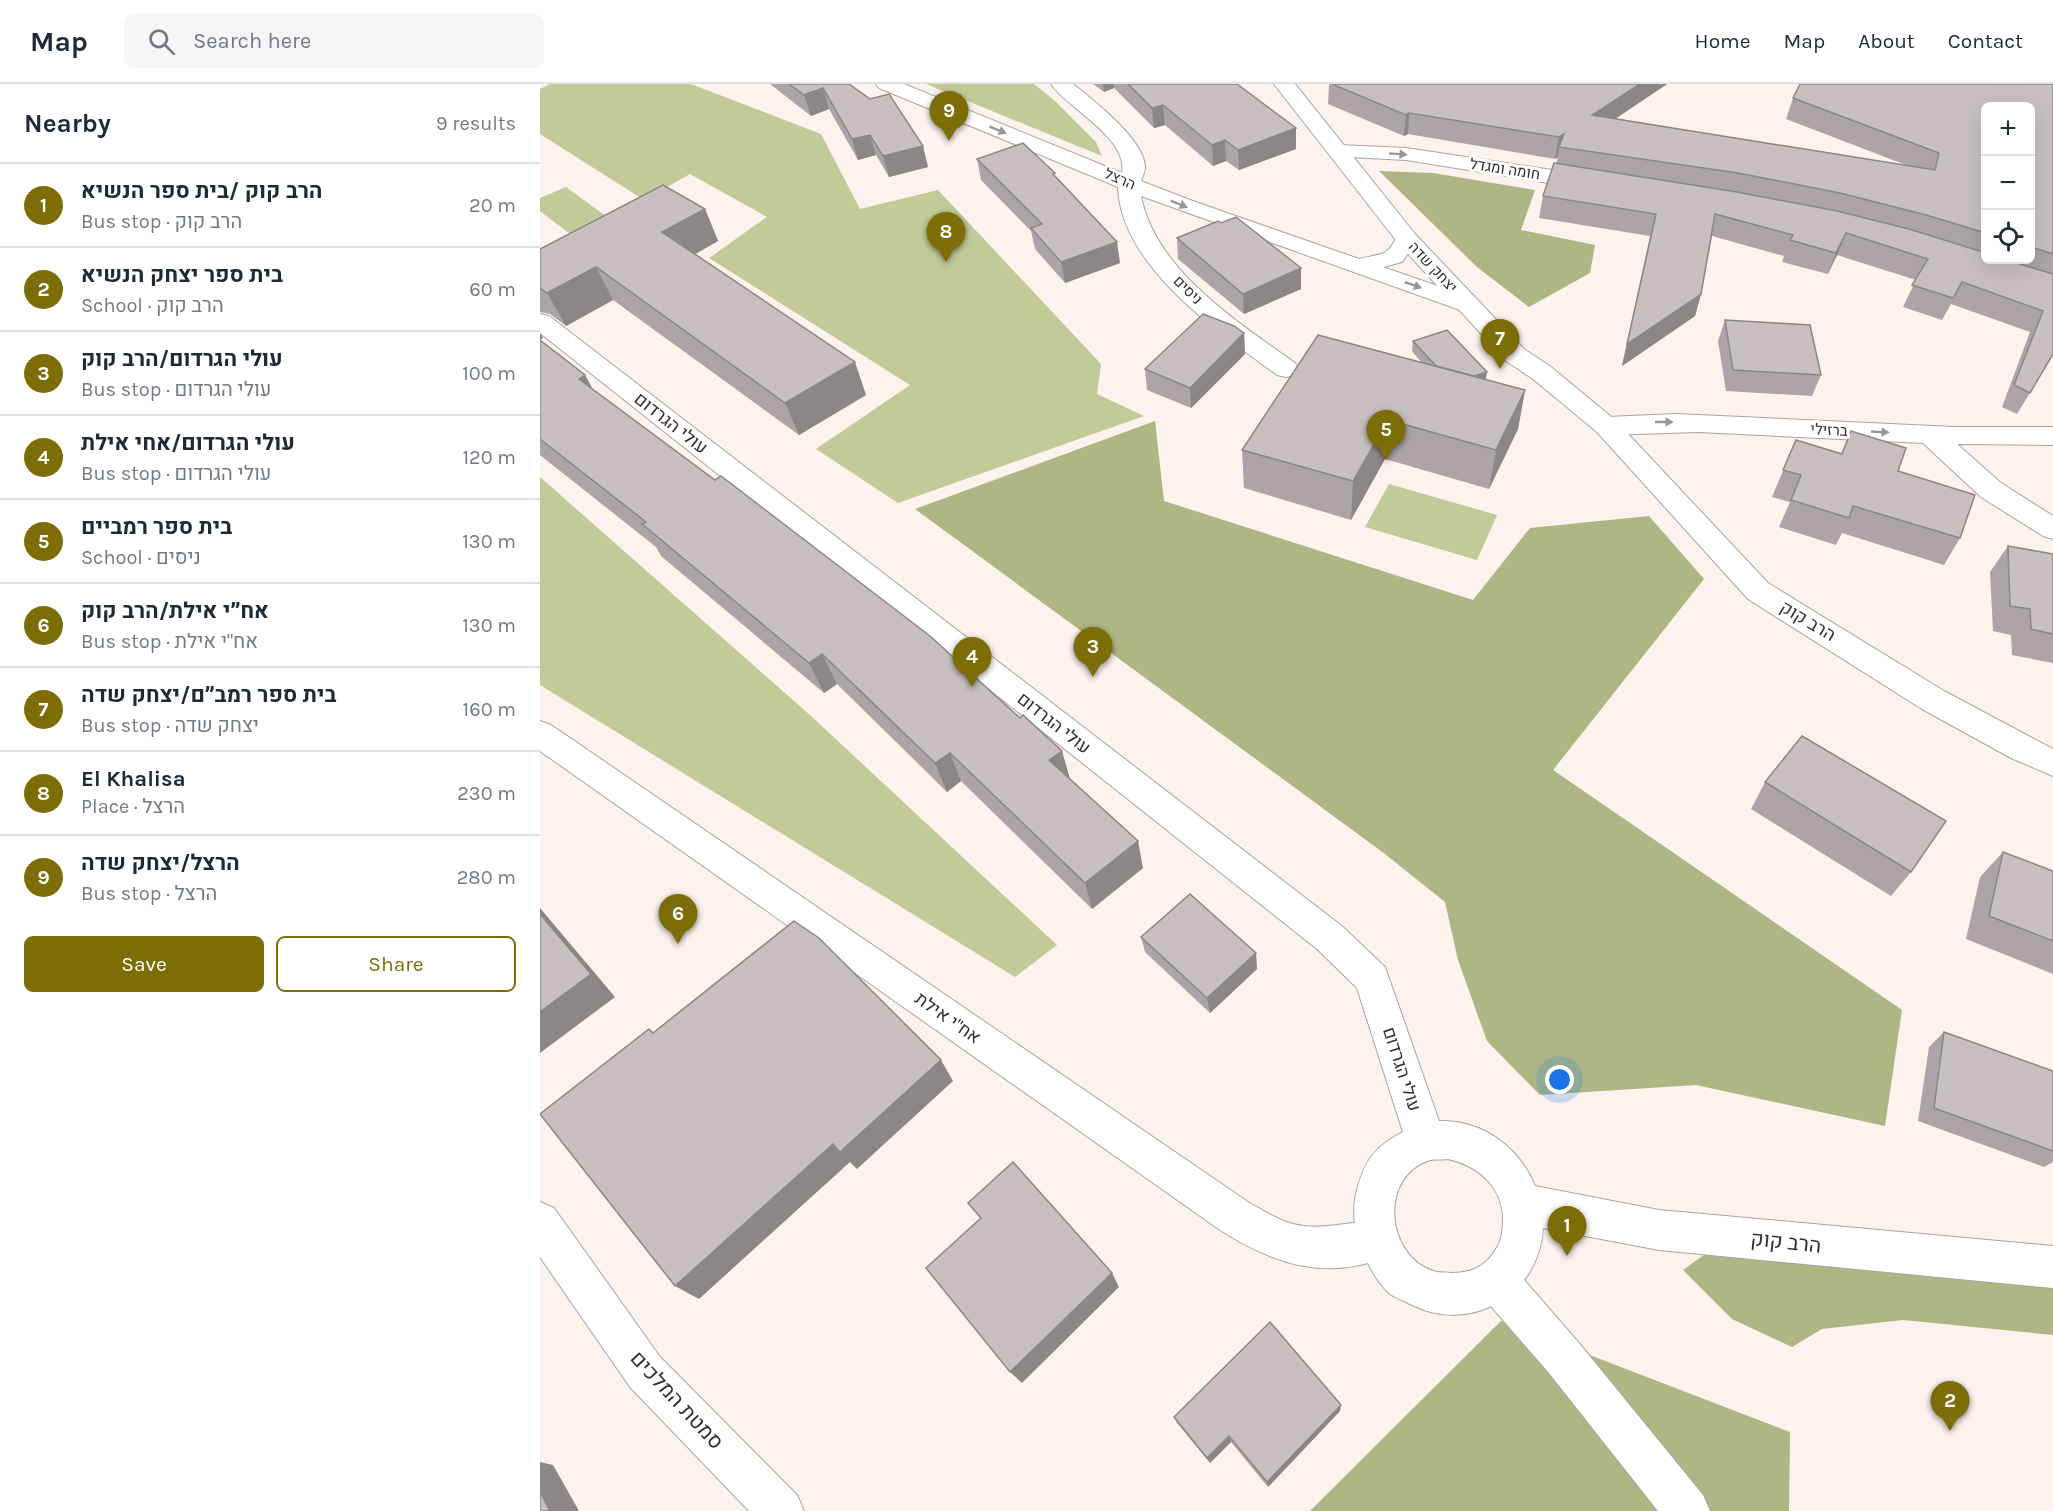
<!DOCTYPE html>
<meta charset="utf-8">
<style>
body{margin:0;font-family:Karla,Heebo,sans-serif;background:#f6f6f7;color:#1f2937}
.controls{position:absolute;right:18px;top:18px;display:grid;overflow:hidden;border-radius:9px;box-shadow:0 6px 24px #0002}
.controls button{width:54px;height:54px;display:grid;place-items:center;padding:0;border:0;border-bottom:2px solid #e0e1e3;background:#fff;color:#1f2937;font:30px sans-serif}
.you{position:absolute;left:1020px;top:996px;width:21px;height:21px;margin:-15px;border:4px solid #fff;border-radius:50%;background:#1a73e8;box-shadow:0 0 0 9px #1a73e833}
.badge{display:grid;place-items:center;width:39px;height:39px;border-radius:50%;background:#7d6d07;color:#fff;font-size:20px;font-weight:700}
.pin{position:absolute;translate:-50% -50px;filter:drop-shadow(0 2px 3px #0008)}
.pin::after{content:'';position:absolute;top:32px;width:21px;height:18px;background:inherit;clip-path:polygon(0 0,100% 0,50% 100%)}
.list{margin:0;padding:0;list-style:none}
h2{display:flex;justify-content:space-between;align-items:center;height:78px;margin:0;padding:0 24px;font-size:26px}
h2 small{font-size:20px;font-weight:400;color:#747a83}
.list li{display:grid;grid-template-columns:39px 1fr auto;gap:18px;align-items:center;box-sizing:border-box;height:84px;padding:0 24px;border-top:2px solid #e0e1e3}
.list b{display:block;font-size:22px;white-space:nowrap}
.list p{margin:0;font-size:20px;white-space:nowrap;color:#747a83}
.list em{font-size:20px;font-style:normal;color:#747a83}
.actions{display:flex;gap:12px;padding:18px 24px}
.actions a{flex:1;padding:14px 0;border:2px solid #7d6d07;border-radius:9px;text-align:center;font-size:21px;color:#7d6d07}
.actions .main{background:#7d6d07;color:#fff}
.icon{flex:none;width:33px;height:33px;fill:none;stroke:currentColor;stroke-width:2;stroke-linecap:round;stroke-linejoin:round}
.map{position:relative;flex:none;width:1513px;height:1427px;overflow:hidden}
header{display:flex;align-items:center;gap:36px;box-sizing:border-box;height:84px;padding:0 30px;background:#fff;border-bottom:2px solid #e0e1e3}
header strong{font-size:28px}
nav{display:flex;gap:33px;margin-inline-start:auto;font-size:21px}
.search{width:420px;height:54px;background:#f6f6f7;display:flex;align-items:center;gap:15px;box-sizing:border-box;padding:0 21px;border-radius:9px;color:#747a83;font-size:22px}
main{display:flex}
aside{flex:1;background:#fff}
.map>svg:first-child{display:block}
</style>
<header>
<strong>Map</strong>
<div class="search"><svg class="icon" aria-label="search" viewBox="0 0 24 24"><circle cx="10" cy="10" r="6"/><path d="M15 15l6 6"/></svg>Search here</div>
<nav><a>Home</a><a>Map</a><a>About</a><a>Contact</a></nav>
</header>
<main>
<aside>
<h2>Nearby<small>9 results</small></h2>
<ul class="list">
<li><span class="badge">1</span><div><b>הרב קוק /בית ספר הנשיא</b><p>Bus stop · הרב קוק</p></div><em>20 m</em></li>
<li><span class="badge">2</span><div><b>בית ספר יצחק הנשיא</b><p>School · הרב קוק</p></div><em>60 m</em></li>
<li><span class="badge">3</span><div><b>עולי הגרדום/הרב קוק</b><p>Bus stop · עולי הגרדום</p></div><em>100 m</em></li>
<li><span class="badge">4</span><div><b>עולי הגרדום/אחי אילת</b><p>Bus stop · עולי הגרדום</p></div><em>120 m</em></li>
<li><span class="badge">5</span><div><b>בית ספר רמביים</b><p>School · ניסים</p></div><em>130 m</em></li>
<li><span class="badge">6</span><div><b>אח״י אילת/הרב קוק</b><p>Bus stop · אח&quot;י אילת</p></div><em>130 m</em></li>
<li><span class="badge">7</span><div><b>בית ספר רמב״ם/יצחק שדה</b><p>Bus stop · יצחק שדה</p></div><em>160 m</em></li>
<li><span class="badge">8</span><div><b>El Khalisa</b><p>Place · הרצל</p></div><em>230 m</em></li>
<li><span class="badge">9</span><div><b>הרצל/יצחק שדה</b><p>Bus stop · הרצל</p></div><em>280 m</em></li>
</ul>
<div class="actions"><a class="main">Save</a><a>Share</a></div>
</aside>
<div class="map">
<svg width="1513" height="1427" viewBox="0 0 1513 1427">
<rect width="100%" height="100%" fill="#fcf2ee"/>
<g fill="#c2cb97">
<polygon points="10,0 151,0 281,50 320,125 398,106 561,280 557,310 604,332 358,419 276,365 370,301 169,174 227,133 150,90 104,116 0,50 0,5"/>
<polygon points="386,0 494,0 514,16 556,58 562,72"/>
<polygon points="26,103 67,133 30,150 0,127 0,114"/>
<polygon points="0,393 271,632 517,861 475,893 0,601"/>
<polygon points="849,400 957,431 937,476 825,443"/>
</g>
<g fill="#aeb683">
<polygon points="839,87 893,89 995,106 981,146 1055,161 1050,189 989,223 937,183"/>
<polygon points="615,337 624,417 933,516 990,444 1109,432 1164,495 1013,686 1362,926 1345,1042 1156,1001 1000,1011 947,957 918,876 905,818 845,770 375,425"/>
<polygon points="1193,1150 1513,1193 1513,1251 1363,1236 1282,1245 1252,1263 1192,1235 1143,1186"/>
<polygon points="961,1237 1250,1348 1249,1427 770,1427"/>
</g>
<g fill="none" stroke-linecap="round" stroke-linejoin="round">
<defs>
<g id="minor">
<path d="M 336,0 L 364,0 L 582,89 C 589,54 528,25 511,0 L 533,0 C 553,16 605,56 605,83 C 605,87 603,92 601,97 L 650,116 L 819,175 C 826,173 836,172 844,169 C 858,162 852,144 875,150 L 878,155 L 862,178 L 843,183 L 938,216 L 941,221 L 938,226 L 929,228 L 920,226 L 601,112 C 615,186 698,238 755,279 L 759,285 L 755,291 L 746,293 L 737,291 C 679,248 581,183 578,103 L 339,4 Z"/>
<polygon points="799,61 866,64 1053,92 1061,94 1064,99 1061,104 1053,106 866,76 791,72 788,67 791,62"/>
<polygon points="1136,330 1415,343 1513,343 1513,361 1417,360 1461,399 1513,432 1513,455 1503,452 1441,413 1383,359 1159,348 1066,351 1057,348 1053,342 1057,336 1066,333"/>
<path d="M 0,637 L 11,641 L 708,1118 C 726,1128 743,1140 764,1142 C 793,1146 824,1131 851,1143 L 857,1157 L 851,1171 C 788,1198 735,1181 680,1146 L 0,667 Z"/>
<polygon points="0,1118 14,1124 120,1273 257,1411 264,1427 209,1427 90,1303 0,1173"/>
<polygon points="957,1176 972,1182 1039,1259 1163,1411 1170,1427 1118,1427 1009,1289 942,1212 936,1197 942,1182"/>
</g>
<g id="tertiary">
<polygon points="734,0 755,0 875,150 984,265 1011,283 1075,336 1228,499 1404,607 1513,665 1513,692 1471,674 1382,625 1208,515 1057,348 993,295 966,277 859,160"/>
<path d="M 0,230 L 9,232 L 803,843 L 845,883 L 899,1037 C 943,1036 979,1063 995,1102 L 1119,1126 L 1513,1162 L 1513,1204 L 1119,1166 L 1003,1144 C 999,1212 930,1251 870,1220 C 864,1217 856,1214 850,1210 C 837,1198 830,1184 823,1168 C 815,1147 811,1128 817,1106 C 825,1075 835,1063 863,1048 L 817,904 L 777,865 L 0,249 ZM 908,1075 C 939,1082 964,1104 963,1138 C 962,1147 962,1157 956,1165 C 945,1183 932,1189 911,1189 C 905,1188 898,1189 893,1187 C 845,1171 839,1092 890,1076 C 895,1075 902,1076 908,1075 Z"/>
</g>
</defs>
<use href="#minor" stroke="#ada4a1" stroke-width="2"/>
<use href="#tertiary" stroke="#ada4a1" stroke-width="2"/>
<use href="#minor" fill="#fff" fill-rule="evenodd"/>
<use href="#tertiary" fill="#fff" fill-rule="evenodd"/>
</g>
<g fill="#aca4a6" fill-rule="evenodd">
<polygon points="230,0 309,0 388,83 349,93 336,71 318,76 289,25 271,32"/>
<polygon points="553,0 697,0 756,65 699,86 686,77 673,82 625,41 614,44 574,4 564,8"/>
<path d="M 789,0 L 1127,0 L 1075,35 L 1366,81 L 1246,35 L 1253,14 L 1513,0 L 1513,271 L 1477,330 L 1462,323 L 1490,248 L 1411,220 L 1402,236 L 1363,223 L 1376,196 L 1297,171 L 1288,190 L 1242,178 L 1244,172 L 1172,152 L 1161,210 L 1155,232 L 1082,282 L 1110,152 L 999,134 L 1003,112 L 1016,80 L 1018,73 L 1015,75 L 868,50 L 864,52 L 788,20 ZM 1446,22 L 1491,22 L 1491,176 L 1446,176 Z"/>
<polygon points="437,75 516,93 580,179 525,199 495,165 491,147 441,96"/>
<polygon points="165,125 178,157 155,170 326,311 259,351 73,216 26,242 10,230 0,228 0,165"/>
<polygon points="637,154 761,205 704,230 638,175"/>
<polygon points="1185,236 1281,291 1272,312 1186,307 1178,257"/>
<polygon points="704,249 705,270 651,324 607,306 605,285"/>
<polygon points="0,256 45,291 52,305 522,667 529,694 603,784 552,825 421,697 407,708 297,600 284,609 121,472 116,463 0,371"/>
<polygon points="873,257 947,288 946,296 985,306 978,345 949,405 845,375 811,436 704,404 702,366 882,279 872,267"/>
<polygon points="1311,347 1420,454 1404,481 1302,449 1296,461 1239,443 1250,418 1232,413 1256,356 1301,370"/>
<polygon points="1468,462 1513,470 1513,579 1472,571 1471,551 1453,547 1450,488"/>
<polygon points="1225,698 1371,788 1351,812 1211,725"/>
<polygon points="1463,768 1513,787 1513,890 1426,855 1440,793"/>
<polygon points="601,853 717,885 670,929 605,868"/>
<polygon points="1404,948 1513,987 1513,1078 1504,1083 1378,1037 1389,963"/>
<polygon points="800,1327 728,1403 691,1358 670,1379 637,1339 634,1333"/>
</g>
<g fill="#8c8687">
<polygon points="563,0 574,0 574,4 564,8"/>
<polygon points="1100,0 1127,0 1048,53 1052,31"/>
<polygon points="283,4 289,25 271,32 264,11"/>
<polygon points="623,21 625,41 614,44 612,24"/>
<polygon points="869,29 868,50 864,52 866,31"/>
<polygon points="756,44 756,65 699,86 698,66"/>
<polygon points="1024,50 1019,63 1018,73 1015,75 1019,53"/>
<polygon points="330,51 336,71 318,76 312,55"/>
<polygon points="685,56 686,77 673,82 672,61"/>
<polygon points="383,62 388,83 349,93 343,72"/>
<polygon points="165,125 178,157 136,181 122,148"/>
<polygon points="1306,149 1297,171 1288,190 1296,169"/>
<polygon points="577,158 580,179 525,199 521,178"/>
<polygon points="56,183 73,216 26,242 7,209"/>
<polygon points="761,184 761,205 704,230 703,210"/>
<polygon points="1161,210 1155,232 1082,282 1087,260"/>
<polygon points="0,249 3,254 0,256"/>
<polygon points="704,249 705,270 651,324 650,304"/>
<polygon points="315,278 326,311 259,351 245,319"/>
<polygon points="947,288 945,298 912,300"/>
<polygon points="45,291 63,324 39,295"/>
<polygon points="985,306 978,345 949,405 956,366"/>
<polygon points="848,336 845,375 811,436 813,397"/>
<polygon points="282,570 297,600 284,609 269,579"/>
<polygon points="522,667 530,695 509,676"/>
<polygon points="410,669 421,697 407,708 395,679"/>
<polygon points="598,757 603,784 552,825 545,799"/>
<polygon points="0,824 75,913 0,969"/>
<polygon points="716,869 717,885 670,929 667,914"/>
<polygon points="401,976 413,997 317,1085 310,1078 159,1215 135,1202 293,1060"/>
<polygon points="572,1189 579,1203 482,1299 470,1288"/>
<polygon points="801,1321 800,1327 728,1403 727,1398"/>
<polygon points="689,1352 691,1358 670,1379 667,1374"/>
<polygon points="0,1378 13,1381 39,1427 10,1427 0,1408"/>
</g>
<g fill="#c8bfc1" stroke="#8c8687" stroke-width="1.5">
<polygon points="249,0 309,0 330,15 349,10 383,62 343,72 330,51 312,55 283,4 264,11"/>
<polygon points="588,0 697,0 756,44 698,66 685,56 672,61 623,21 612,24"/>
<polygon points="792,0 1100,0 1052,31 1395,86 1399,69 1253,14 1260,0 1513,0 1513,170 1491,163 1491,22 1446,22 1446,149 1386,131 1300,109 1198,89 1019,63 1024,50 1019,53 869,29 866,31"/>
<polygon points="483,59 515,89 513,90 577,158 521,178 491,144 502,140 437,75"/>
<polygon points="1014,79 1197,108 1297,127 1369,145 1446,169 1446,176 1467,176 1513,190 1513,270 1490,309 1474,301 1503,227 1422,198 1413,214 1372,201 1388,175 1306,149 1296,169 1250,156 1253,151 1175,130 1161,210 1087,260 1116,130 1003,112"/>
<polygon points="123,101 165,125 122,148 315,278 245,319 56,183 7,209 0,204 0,165"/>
<polygon points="696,133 761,184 703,210 637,154 678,137 681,139"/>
<polygon points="663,230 694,242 704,249 650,304 605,285"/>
<polygon points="1185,236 1270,241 1281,291 1193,286"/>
<polygon points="907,246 947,288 934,292 896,282 873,257"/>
<polygon points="778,251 985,306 956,366 848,336 813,397 702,366"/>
<polygon points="0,256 45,291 39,295 175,396 181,392 390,552 480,634 483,631 522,667 509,676 598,757 545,799 410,669 395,679 282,570 269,579 102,440 106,438 0,355"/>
<polygon points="1311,347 1366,364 1358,387 1435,411 1420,454 1313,422 1309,434 1251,416 1261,391 1243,386 1256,356 1302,370"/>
<polygon points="1468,462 1513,470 1513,550 1491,545 1490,525 1470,522"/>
<polygon points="1262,652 1406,737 1371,788 1225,698"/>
<polygon points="1463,768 1513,787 1513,857 1449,832"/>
<polygon points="650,810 716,869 667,914 601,853"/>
<polygon points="0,830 51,890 0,928"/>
<polygon points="254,837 279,854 401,976 300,1068 293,1060 135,1202 0,1030 109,945 113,949"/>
<polygon points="1404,948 1513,987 1513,1067 1394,1024"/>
<polygon points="473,1078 572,1189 470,1288 386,1184 441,1134 428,1119"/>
<polygon points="730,1238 801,1321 727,1398 689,1352 667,1374 634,1333"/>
<polygon points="0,1408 10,1427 0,1427"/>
</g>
<defs><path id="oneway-solid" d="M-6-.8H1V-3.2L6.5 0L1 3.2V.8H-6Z" transform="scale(1.5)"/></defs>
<g fill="#989696">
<use href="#oneway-solid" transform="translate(458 46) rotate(22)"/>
<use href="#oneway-solid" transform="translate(858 70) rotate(4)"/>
<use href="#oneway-solid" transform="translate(639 120) rotate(22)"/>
<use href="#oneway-solid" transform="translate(873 201) rotate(19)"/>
<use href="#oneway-solid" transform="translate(1124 338)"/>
<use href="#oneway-solid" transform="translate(1340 348) rotate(3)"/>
</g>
<g text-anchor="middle" stroke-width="6" stroke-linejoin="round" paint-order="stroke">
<g font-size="15" fill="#312e2c" stroke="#fff">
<text transform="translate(965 85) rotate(9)" y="5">חומה ומגדל</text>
<text transform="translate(580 95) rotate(23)" y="5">הרצל</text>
<text transform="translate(893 183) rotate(47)" y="5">יצחק שדה</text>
<text transform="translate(648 206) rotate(45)" y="5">ניסים</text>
<text transform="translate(1289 346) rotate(3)" y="5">ברזילי</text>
</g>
<g font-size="18" fill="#312e2c" stroke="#fff">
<text transform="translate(131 339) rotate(38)" y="6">עולי הגרדום</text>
<text transform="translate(1268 537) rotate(31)" y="6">הרב קוק</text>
<text transform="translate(514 639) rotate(38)" y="6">עולי הגרדום</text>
<text transform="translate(408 934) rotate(35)" y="6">אח"י אילת</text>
<text transform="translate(862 985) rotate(72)" y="6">עולי הגרדום</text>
</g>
<g font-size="21" fill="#312e2c" stroke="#fff">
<text transform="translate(1246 1158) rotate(6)" y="7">הרב קוק</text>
<text transform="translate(137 1316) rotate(47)" y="7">סמטת המלכים</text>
</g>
</g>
</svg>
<div class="controls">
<button>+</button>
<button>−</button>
<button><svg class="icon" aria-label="locate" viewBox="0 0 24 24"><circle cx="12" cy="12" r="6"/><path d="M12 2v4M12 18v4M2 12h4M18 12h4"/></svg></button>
</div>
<div class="you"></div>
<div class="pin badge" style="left:1027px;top:1172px">1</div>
<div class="pin badge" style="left:1410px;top:1347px">2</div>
<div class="pin badge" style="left:553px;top:593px">3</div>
<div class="pin badge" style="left:432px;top:603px">4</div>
<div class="pin badge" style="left:846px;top:376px">5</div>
<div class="pin badge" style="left:138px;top:860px">6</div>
<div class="pin badge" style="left:960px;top:285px">7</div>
<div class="pin badge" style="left:406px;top:178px">8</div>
<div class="pin badge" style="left:409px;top:57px">9</div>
</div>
</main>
